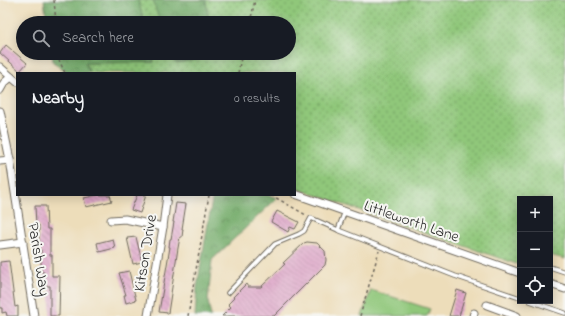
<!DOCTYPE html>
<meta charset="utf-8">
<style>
body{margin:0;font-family:"Indie Flower",sans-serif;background:#242831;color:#f1f3f6}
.controls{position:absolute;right:12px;bottom:12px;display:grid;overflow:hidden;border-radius:0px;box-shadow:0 2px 10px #0003}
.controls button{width:36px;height:36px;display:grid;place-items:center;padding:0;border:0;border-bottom:1px solid #363941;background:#171b24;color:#f1f3f6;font:20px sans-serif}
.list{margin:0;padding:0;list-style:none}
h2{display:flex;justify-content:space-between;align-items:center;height:52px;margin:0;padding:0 16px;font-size:17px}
h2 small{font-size:13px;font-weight:400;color:#9ea1a6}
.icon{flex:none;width:22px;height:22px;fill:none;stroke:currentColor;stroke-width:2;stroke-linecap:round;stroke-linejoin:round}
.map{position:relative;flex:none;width:565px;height:316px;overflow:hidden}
.search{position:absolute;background:#171b24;box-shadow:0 2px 10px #0003;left:16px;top:16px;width:280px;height:44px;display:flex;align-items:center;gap:10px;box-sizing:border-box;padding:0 14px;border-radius:22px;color:#9ea1a6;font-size:15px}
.panel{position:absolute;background:#171b24;box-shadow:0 2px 10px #0003;left:16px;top:72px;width:280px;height:124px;border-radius:0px}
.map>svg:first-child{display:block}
</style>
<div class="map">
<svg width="565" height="316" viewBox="0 0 565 316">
<defs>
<pattern id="grass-dots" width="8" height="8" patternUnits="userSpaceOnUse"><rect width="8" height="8" fill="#90c77a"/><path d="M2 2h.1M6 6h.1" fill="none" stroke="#76a264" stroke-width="1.8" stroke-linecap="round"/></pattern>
<pattern id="forest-crowns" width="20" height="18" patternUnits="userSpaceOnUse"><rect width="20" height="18" fill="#74ac6a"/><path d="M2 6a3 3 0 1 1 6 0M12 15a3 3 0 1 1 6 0" fill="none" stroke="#5f8c57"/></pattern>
<pattern id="building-back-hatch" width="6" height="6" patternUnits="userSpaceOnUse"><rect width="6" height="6" fill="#dea6c8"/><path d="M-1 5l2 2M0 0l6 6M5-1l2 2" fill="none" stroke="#b487a3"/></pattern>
</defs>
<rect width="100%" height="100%" fill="#f6f6f2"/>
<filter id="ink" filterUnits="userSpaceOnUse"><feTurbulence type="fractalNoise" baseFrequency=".025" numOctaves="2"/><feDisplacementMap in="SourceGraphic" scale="8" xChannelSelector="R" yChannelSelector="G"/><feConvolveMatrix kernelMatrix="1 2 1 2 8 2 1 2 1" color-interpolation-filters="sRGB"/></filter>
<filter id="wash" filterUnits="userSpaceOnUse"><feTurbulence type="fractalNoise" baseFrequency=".012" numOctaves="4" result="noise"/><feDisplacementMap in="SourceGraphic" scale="16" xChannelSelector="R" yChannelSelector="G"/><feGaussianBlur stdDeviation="0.9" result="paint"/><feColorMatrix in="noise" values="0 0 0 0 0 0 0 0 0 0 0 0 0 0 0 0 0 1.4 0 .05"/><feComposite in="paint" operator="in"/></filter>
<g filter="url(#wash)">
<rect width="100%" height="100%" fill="#edddba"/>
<polygon fill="url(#grass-dots)" stroke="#5e7952" points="138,0 565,0 565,259 550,255 550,199 520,199 520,265 295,188 295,73 90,73 85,63 154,62 152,53 289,53 289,23 144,23"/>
<g fill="url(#forest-crowns)" stroke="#506c4a">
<polygon points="44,0 138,0 144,23 47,23"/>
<polygon points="153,0 206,0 209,23 160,23"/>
<polygon points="52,53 152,53 154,62 85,63 90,73 69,73 53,62"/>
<polygon points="172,53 212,53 213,57 176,63"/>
<polygon points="213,195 267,195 277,198 212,260 208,301 211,316 195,316 197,286"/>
</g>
<polygon fill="#90c77a" stroke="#5e7952" points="371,290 430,309 427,316 362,316"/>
<g id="blocks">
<g fill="url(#building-back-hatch)">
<polygon points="6,45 27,63 20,71 0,53"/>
<polygon points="98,195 110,195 112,201 86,207 84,198"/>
<polygon points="137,195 146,195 140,213 131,210"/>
<polygon points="176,203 186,204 182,229 183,229 182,237 180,237 178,248 168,313 159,312 170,247 169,247 170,239 171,239 174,222 173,222"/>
<polygon points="35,206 46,206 47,229 50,229 50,255 52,255 52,276 60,276 59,316 50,316 50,286 43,286 44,272 41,272 41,250 39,250 39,225 36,225"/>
<polygon points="277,211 299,222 295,229 290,227 288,232 271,222"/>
<polygon points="136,237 142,262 133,264 127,238"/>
<polygon points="113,239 115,248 99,252 97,243"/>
<polygon points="307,242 317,243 325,251 326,260 325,265 274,316 222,316 231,307 228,304 234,298 233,297 246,284 248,287 261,287 285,264 283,263 304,243"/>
<polygon points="9,261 15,307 18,306 18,316 7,316 6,312 2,313 2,308 0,308 0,262"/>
<polygon points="129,271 136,300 126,303 124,295 126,295 119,273"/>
<polygon points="457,290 466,293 463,303 459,316 449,316"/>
</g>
</g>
</g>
<g filter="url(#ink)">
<use href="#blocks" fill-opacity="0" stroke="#6f695d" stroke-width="1"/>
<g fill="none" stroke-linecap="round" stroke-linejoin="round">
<defs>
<g id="lane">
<polyline points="338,230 455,276 520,298"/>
<polyline points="550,267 565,272"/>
<polyline points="228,293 275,244 299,234 304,231 311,218 338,230 345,211"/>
<polyline points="530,301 565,313"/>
</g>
<g id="street">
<polyline points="0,67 17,82"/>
<polyline points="0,90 4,83 11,77"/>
<polyline points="0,111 10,160 34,316"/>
<polyline points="0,161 10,160"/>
<polyline points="295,194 520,273"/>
<polyline points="111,220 125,219 163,227"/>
<polyline points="0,245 23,242"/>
<polyline points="550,284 565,289"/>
<polyline points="487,305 517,316"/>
<polyline points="148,316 163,227 167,195"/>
<polyline points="473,316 474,313"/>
</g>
</defs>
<use href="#lane" stroke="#6f695d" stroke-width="5.5"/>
<use href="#street" stroke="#6f695d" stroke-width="9"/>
<g stroke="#6f695d" stroke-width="1.5" stroke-dasharray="3 3" stroke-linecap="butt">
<polyline points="54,0 56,23"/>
<polyline points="250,23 255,0"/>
<polyline points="59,53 59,60 65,73"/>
<polyline points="238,73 242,53"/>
<polyline points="271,195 306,215"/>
<polyline points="188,316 209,195"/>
<polyline points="360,316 379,251"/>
</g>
<use href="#lane" stroke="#fff" stroke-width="3.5"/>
<use href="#street" stroke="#fff" stroke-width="7"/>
</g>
</g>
<g text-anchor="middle" stroke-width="4" stroke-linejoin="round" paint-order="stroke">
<g font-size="16" fill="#2b2b2b" stroke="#f6f6f2">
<text transform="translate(412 220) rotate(19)" y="6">Littleworth Lane</text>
<text transform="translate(144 253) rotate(-81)" y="6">Kitson Drive</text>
<text transform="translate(40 259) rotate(81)" y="6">Parish Way</text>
</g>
</g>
</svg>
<div class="controls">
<button>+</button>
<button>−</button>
<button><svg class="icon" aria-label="locate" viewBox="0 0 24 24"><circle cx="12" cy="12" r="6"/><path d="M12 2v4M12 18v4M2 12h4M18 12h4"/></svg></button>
</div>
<div class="search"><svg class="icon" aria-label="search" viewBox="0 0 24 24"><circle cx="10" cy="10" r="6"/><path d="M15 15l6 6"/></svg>Search here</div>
<section class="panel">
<h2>Nearby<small>0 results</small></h2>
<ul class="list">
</ul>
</section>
</div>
